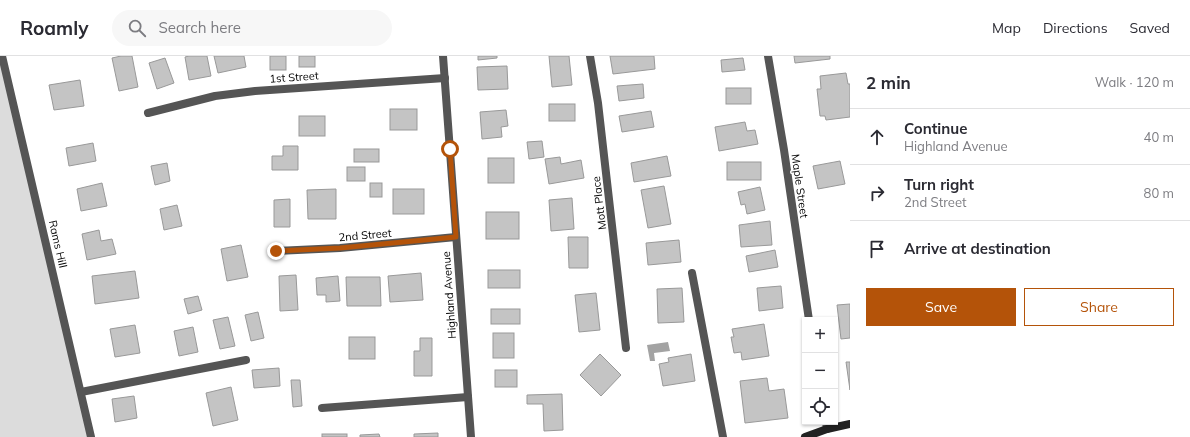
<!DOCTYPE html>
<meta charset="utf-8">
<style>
body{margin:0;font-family:Mulish,sans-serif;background:#f7f7f7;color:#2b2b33}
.controls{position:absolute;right:12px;bottom:12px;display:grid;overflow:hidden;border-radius:0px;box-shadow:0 1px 3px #0004}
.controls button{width:36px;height:36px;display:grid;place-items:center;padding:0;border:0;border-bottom:1px solid #e1e1e2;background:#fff;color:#2b2b33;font:20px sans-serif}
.stop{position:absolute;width:12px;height:12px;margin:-9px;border:3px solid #b45309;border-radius:50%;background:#fff}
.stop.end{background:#b45309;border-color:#fff;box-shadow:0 1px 4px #0008}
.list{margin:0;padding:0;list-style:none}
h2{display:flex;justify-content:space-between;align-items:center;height:52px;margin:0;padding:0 16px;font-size:17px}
h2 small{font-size:13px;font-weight:400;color:#7c7c81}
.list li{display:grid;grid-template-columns:26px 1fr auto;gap:12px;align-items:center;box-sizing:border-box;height:56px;padding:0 16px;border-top:1px solid #e1e1e2}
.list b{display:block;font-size:15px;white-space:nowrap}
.list p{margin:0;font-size:13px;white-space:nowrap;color:#7c7c81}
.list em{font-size:13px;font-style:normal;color:#7c7c81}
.actions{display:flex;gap:8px;padding:12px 16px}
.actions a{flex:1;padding:9px 0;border:1px solid #b45309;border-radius:0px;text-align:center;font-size:14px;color:#b45309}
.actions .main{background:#b45309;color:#fff}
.icon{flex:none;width:22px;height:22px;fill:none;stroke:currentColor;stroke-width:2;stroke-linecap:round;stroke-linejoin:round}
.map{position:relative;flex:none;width:850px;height:381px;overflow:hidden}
header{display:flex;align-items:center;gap:24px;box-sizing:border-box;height:56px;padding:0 20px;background:#fff;border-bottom:1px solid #e1e1e2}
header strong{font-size:19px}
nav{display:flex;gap:22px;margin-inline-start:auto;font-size:14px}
.search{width:280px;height:36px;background:#f7f7f7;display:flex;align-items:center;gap:10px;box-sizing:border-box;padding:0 14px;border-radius:22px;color:#7c7c81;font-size:15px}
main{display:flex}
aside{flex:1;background:#fff}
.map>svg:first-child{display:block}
</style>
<header>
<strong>Roamly</strong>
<div class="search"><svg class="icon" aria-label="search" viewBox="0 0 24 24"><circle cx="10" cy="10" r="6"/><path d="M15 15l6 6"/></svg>Search here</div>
<nav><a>Map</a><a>Directions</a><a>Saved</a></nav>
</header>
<main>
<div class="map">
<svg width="850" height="381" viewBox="0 0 850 381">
<rect width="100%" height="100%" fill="#fff"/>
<polygon fill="#dcdcdc" points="0,0 91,381 0,381"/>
<polygon fill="#a3a3a3" points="668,286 670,295 654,297 655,305 650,305 647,289"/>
<g fill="#c4c4c4" stroke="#999">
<polygon points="121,0 132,0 138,31 119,35 112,2"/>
<polygon points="189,0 207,0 211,20 189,24 185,1"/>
<polygon points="214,0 244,0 246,11 218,17"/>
<rect x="270" y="0" width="16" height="14"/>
<rect x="299" y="0" width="16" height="11"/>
<polygon points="478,0 497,0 497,2 478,4"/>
<polygon points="549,0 569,0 572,29 552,31"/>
<polygon points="610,0 654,0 655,13 613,18"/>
<polygon points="794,0 830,0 830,3 795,7"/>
<polygon points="165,2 174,27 157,33 149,7"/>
<polygon points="743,2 745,14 722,16 721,4"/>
<polygon points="507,10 508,33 478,34 477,11"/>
<polygon points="846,17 848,28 850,28 850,61 826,64 825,60 820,60 817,33 821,33 820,20"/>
<polygon points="80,24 84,50 54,54 49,29"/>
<polygon points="643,28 644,42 619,45 617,30"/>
<rect x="726" y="32" width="25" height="16"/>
<rect x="549" y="48" width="26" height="17"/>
<rect x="390" y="53" width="27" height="21"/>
<polygon points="506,54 508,70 501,71 502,81 482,83 480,56"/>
<polygon points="651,55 654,71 622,76 619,60"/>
<rect x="299" y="60" width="26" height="20"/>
<polygon points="745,66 747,75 755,74 758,88 719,95 715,71"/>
<polygon points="542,85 544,101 529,103 527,86"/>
<polygon points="93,87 96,105 69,110 66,92"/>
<polygon points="283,90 298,90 298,114 272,114 272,100 283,100"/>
<rect x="354" y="93" width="25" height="13"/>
<polygon points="667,100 671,120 634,126 631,107"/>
<polygon points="560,101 561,108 581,104 584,122 549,128 545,103"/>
<rect x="488" y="102" width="26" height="25"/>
<polygon points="840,105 845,128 818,133 813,110"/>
<rect x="727" y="106" width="34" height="18"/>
<polygon points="167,107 170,125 155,129 151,110"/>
<rect x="347" y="111" width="18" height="14"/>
<polygon points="102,127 107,150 81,155 77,133"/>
<rect x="370" y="127" width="12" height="14"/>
<polygon points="664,130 671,168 648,172 641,134"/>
<polygon points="760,131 765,154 747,158 745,148 741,149 738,136"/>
<polygon points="336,133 336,163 308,163 307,134"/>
<rect x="393" y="133" width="31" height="25"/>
<polygon points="572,142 574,173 551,175 549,144"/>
<polygon points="290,143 290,171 274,171 274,144"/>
<polygon points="177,149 182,170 164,174 160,153"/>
<rect x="486" y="156" width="33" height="27"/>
<polygon points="770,165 772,189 741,191 739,169"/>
<polygon points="99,174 101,185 112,183 116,198 87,204 82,178"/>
<polygon points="568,181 588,181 588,212 569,212"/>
<polygon points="679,184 681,206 648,209 646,187"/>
<polygon points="241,189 248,221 227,225 221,193"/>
<polygon points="775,194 778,211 749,216 746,200"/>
<rect x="488" y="214" width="32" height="18"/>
<polygon points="135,215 139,242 95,248 92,220"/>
<polygon points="421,217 423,244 390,246 388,220"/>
<polygon points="296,219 298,254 280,255 279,220"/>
<polygon points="338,220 340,245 326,246 326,239 317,239 316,222"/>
<polygon points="346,221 380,221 381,250 347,250"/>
<polygon points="781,230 783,252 759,255 757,232"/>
<polygon points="682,232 684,266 658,267 657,233"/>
<polygon points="596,237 600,274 579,276 575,239"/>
<polygon points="198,240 202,254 188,258 184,243"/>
<polygon points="850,248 850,282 841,283 837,249"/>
<rect x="491" y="253" width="29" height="15"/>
<polygon points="258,256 264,282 251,285 245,259"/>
<polygon points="228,261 235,290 220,293 213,264"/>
<polygon points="764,268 769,300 742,304 741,296 734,297 731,281 734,281 732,273"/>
<polygon points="135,269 140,297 115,301 110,273"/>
<polygon points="193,271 198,296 179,300 174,275"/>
<rect x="493" y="277" width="21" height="25"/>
<rect x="349" y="281" width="26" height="22"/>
<polygon points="420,282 432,282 432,320 414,320 414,295 420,295"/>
<polygon points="600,298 621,319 601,340 580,319"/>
<polygon points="691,298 695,325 663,330 659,308 669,306 668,302"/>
<polygon points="846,306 850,306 850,334"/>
<polygon points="279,312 280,330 254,332 252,314"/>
<rect x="495" y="314" width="22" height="17"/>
<polygon points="767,322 769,335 784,333 788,362 745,367 740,325"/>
<polygon points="291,324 300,324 302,350 293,351"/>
<polygon points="231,331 238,364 213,370 206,337"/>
<polygon points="562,338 563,374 544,375 543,348 527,348 527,339"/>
<polygon points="134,340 137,362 115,366 112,343"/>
<polygon points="438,377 438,381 414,381 414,378"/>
<rect x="322" y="378" width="25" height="3"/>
<polygon points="379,378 380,381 360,381 360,379"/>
</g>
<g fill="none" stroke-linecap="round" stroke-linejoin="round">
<polyline stroke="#555" stroke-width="8" points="692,217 723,381"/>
<g stroke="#555" stroke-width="8">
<polyline points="2,0 91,381"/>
<polyline points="443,0 471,381"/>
<polyline points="590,0 598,47 626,292"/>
<polyline points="768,0 784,94 809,264"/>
<polyline points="148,57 215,40 255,35 445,22"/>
<polyline points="276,195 340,192 456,181"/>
<polyline points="81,336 246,304"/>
<polyline points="322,352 468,341"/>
<polyline points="826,366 827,373"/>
</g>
<polyline stroke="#222" stroke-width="8" points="805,381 827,373 850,368"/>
</g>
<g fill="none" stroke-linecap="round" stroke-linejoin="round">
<polyline stroke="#b45309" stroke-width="5" points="276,195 340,192 456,181 450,93"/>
</g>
<g text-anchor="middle" stroke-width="3" stroke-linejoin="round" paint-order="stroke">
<g font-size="11" fill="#000" stroke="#fff">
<text transform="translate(294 21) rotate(-4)" y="4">1st Street</text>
<text transform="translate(800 130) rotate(82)" y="4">Maple Street</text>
<text transform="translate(599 147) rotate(-97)" y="4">Mott Place</text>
<text transform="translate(365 179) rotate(-5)" y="4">2nd Street</text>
<text transform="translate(58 188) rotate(77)" y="4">Rams Hill</text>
<text transform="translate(449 239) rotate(-94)" y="4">Highland Avenue</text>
</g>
</g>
</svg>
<div class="controls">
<button>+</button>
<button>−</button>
<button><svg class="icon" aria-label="locate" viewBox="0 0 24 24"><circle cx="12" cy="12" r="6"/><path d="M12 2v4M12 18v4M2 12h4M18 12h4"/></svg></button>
</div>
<div class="stop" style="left:450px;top:93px"></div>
<div class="stop end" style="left:276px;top:195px"></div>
</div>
<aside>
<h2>2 min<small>Walk · 120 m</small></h2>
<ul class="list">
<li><svg class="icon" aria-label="ahead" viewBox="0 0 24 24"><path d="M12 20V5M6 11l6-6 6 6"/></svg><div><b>Continue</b><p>Highland Avenue</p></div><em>40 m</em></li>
<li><svg class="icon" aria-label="right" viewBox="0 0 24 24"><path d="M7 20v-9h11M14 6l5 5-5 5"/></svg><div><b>Turn right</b><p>2nd Street</p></div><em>80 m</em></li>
<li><svg class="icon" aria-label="arrive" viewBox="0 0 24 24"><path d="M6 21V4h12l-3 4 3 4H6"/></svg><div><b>Arrive at destination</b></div></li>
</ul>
<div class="actions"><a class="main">Save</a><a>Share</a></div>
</aside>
</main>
